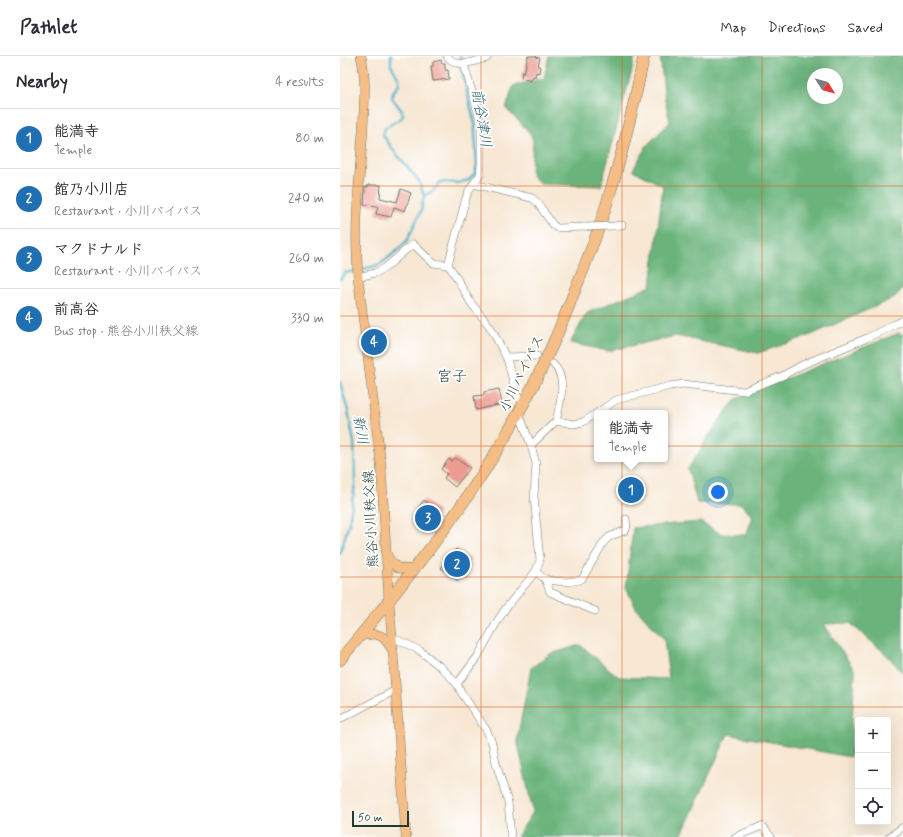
<!DOCTYPE html>
<meta charset="utf-8">
<style>
body{margin:0;font-family:Mynerve,"Klee One",sans-serif;background:#f7f7f7;color:#2b2b33}
.controls{position:absolute;right:12px;bottom:12px;display:grid;overflow:hidden;border-radius:4px;box-shadow:0 4px 16px #0002}
.controls button{width:36px;height:36px;display:grid;place-items:center;padding:0;border:0;border-bottom:1px solid #e1e1e2;background:#fff;color:#2b2b33;font:20px sans-serif}
.compass{position:absolute;left:467px;top:12px;width:36px;height:36px;border-radius:50%;background:#fff;box-shadow:0 4px 16px #0002;rotate:127deg}
.scale{position:absolute;left:12px;bottom:10px;width:57px;box-sizing:border-box;padding-left:4px;border:2px solid #1f3d34;border-top:0;font-size:11px;line-height:14px;white-space:nowrap;color:#1f3d34;-webkit-text-stroke:3px #fff;paint-order:stroke}
.you{position:absolute;left:378px;top:436px;width:14px;height:14px;margin:-10px;border:3px solid #fff;border-radius:50%;background:#1a73e8;box-shadow:0 0 0 6px #1a73e833}
.badge{display:grid;place-items:center;width:26px;height:26px;border-radius:50%;background:#1f6fb2;color:#fff;font-size:13px;font-weight:700}
.pin{position:absolute;translate:-50% -50%;border:2px solid #fff;box-shadow:0 1px 4px #0006}
.popup{position:absolute;left:254px;top:354px;width:74px;height:52px;box-sizing:border-box;display:grid;place-content:center;border-radius:4px;background:#fff;filter:drop-shadow(0 1px 3px #0005);font-size:13px;white-space:nowrap;color:#7c7c81}
.popup b{font-size:15px;color:#2b2b33}
.popup::after{content:'';position:absolute;left:50%;top:100%;margin-left:-8px;border:8px solid transparent;border-top-color:#fff}
.list{margin:0;padding:0;list-style:none}
h2{display:flex;justify-content:space-between;align-items:center;height:52px;margin:0;padding:0 16px;font-size:17px}
h2 small{font-size:13px;font-weight:400;color:#7c7c81}
.list li{display:grid;grid-template-columns:26px 1fr auto;gap:12px;align-items:center;box-sizing:border-box;height:60px;padding:0 16px;border-top:1px solid #e1e1e2}
.list b{display:block;font-size:15px;white-space:nowrap}
.list p{margin:0;font-size:13px;white-space:nowrap;color:#7c7c81}
.list em{font-size:13px;font-style:normal;color:#7c7c81}
.icon{flex:none;width:22px;height:22px;fill:none;stroke:currentColor;stroke-width:2;stroke-linecap:round;stroke-linejoin:round}
.map{position:relative;flex:none;width:563px;height:781px;overflow:hidden}
header{display:flex;align-items:center;gap:24px;box-sizing:border-box;height:56px;padding:0 20px;background:#fff;border-bottom:1px solid #e1e1e2}
header strong{font-size:19px}
nav{display:flex;gap:22px;margin-inline-start:auto;font-size:14px}
main{display:flex}
aside{flex:1;background:#fff}
.map>svg:first-child{display:block}
</style>
<header>
<strong>Pathlet</strong>
<nav><a>Map</a><a>Directions</a><a>Saved</a></nav>
</header>
<main>
<aside>
<h2>Nearby<small>4 results</small></h2>
<ul class="list">
<li><span class="badge">1</span><div><b>能満寺</b><p>Temple</p></div><em>80 m</em></li>
<li><span class="badge">2</span><div><b>館乃小川店</b><p>Restaurant · 小川バイパス</p></div><em>240 m</em></li>
<li><span class="badge">3</span><div><b>マクドナルド</b><p>Restaurant · 小川バイパス</p></div><em>260 m</em></li>
<li><span class="badge">4</span><div><b>前高谷</b><p>Bus stop · 熊谷小川秩父線</p></div><em>330 m</em></li>
</ul>
</aside>
<div class="map">
<svg width="563" height="781" viewBox="0 0 563 781">
<rect width="100%" height="100%" fill="#fff"/>
<filter id="ink" filterUnits="userSpaceOnUse"><feTurbulence type="fractalNoise" baseFrequency=".025" numOctaves="2"/><feDisplacementMap in="SourceGraphic" scale="8" xChannelSelector="R" yChannelSelector="G"/><feConvolveMatrix kernelMatrix="1 2 1 2 8 2 1 2 1" color-interpolation-filters="sRGB"/></filter>
<filter id="wash" filterUnits="userSpaceOnUse"><feTurbulence type="fractalNoise" baseFrequency=".012" numOctaves="4" result="noise"/><feDisplacementMap in="SourceGraphic" scale="16" xChannelSelector="R" yChannelSelector="G"/><feGaussianBlur stdDeviation="0.9" result="paint"/><feColorMatrix in="noise" values="0 0 0 0 0 0 0 0 0 0 0 0 0 0 0 0 0 1.4 0 .05"/><feComposite in="paint" operator="in"/></filter>
<g filter="url(#wash)">
<rect width="100%" height="100%" fill="#f7e7d3"/>
<g fill="#6ab47c" stroke="#447858" fill-rule="evenodd">
<polygon points="209,0 295,0 291,18 261,130 200,128 191,118 193,84 189,76 166,53 173,30 204,22"/>
<path d="M 320,0 L 563,0 L 563,232 L 554,242 L 471,279 L 418,297 L 336,280 L 268,295 L 230,287 L 247,257 L 311,230 L 323,130 L 293,114 L 307,89 L 330,66 L 325,44 ZM 473,18 L 497,18 L 497,42 L 473,42 Z"/>
<polygon points="559,277 563,279 563,617 547,599 510,567 484,568 515,615 510,701 388,678 343,776 339,781 177,781 193,756 177,684 191,612 210,598 240,589 279,621 329,623 324,583 296,552 286,532 293,472 321,469 360,466 381,478 406,479 413,461 401,448 357,447 348,413 375,370 396,343"/>
</g>
<g fill="none" stroke-linecap="round" stroke-linejoin="round">
<g stroke="#4bb0ca" stroke-width="2.5">
<polyline points="84,140 94,134 100,126 118,127 129,124 135,117 137,108 135,78 135,68 121,12 121,3 120,0"/>
<polyline points="20,214 38,209 51,200 67,185 81,155 84,140 79,125 54,95 43,79 45,72 60,63 63,60 62,55 52,42 53,36 59,29 59,23 51,9 51,0"/>
<polyline points="0,223 5,217 15,215"/>
<polyline points="0,326 8,355 14,386 15,428 9,467 0,498"/>
</g>
</g>
<g id="blocks">
<g fill="#ed9b91">
<polygon points="188,0 197,0 196,1 200,2 198,10 200,11 199,17 196,16 195,21 193,20 191,25 181,22 182,16 184,17"/>
<polygon points="101,4 102,7 105,7 105,14 108,14 109,23 93,25 91,10 93,10 93,6"/>
<polygon points="28,129 41,129 40,142 57,146 61,133 71,137 65,155 54,151 51,161 36,158 38,150 24,149 25,131 28,131"/>
<polygon points="159,333 162,348 136,354 134,340 144,339 144,336"/>
<polygon points="115,402 130,412 115,431 104,422 107,418 101,413 109,403 112,405"/>
<polygon points="287,424 298,426 296,443 284,441"/>
<polygon points="84,444 99,456 88,471 84,468 78,452"/>
<polygon points="116,493 132,504 127,511 128,512 118,525 101,512"/>
</g>
</g>
</g>
<g filter="url(#ink)">
<use href="#blocks" fill-opacity="0" stroke="#6b786c" stroke-width="1"/>
<g fill="none" stroke-linecap="round" stroke-linejoin="round">
<defs>
<g id="minor">
<path d="M 107,0 C 118,14 133,5 147,2 L 148,0"/>
<polyline points="133,128 192,142 197,146 213,169 217,172 245,171"/>
<polyline points="274,170 282,169"/>
<polyline points="108,209 126,142 129,134 140,119 141,109 141,67 124,8"/>
<polyline points="18,221 35,217 45,212 73,188 93,207 108,209 113,216 131,247 151,272 167,303 177,340 184,347"/>
<polyline points="166,301 197,300"/>
<path d="M 213,308 C 228,322 220,348 216,365"/>
<polyline points="257,357 276,344 330,330 343,328 404,335 442,320 464,308 527,282 563,264"/>
<polyline points="191,389 216,365 234,368 243,366 257,357"/>
<path d="M 196,515 C 199,518 202,522 206,523 C 214,526 234,527 242,523 L 264,486 L 269,481 L 286,474 L 287,470 L 286,463"/>
<polyline points="205,523 210,536 255,555"/>
<polyline points="52,581 79,594 102,612 117,628 121,636 147,675 152,687 156,707 168,746 171,781"/>
<polyline points="117,628 138,600 158,564 166,552 196,515 200,504 194,440 196,408 191,389 179,357"/>
<polyline points="0,663 56,634"/>
<polyline points="395,781 422,770 431,781"/>
<polyline points="549,781 563,771"/>
</g>
<g id="major">
<path d="M 21,0 C 27,24 24,49 23,74 C 21,103 18,133 17,163 C 16,182 17,202 18,221 L 41,408 L 49,545 L 52,581 L 66,781"/>
<path d="M 47,499 C 54,512 59,514 73,513"/>
<path d="M 20,580 C 40,576 43,578 53,595"/>
</g>
<path id="highway" d="M 0,604 C 65,526 131,446 179,356 C 201,317 219,276 235,234 C 249,200 262,166 272,130 C 285,87 295,44 304,0"/>
</defs>
<use href="#minor" stroke="#6b786c" stroke-width="8"/>
<use href="#major" stroke="#6b786c" stroke-width="10"/>
<use href="#highway" stroke="#6b786c" stroke-width="12"/>
<use href="#minor" stroke="#fff" stroke-width="7"/>
<use href="#major" stroke="#f6be87" stroke-width="9"/>
<use href="#highway" stroke="#f6be87" stroke-width="11"/>
<defs>
<polyline id="minor-bridge" points="245,171 274,170"/>
</defs>
<use href="#minor-bridge" stroke="#6b786c" stroke-width="8" stroke-linecap="butt"/>
<use href="#minor-bridge" stroke="#fff" stroke-width="7"/>
</g>
</g>
<path fill="none" stroke="#de580e" stroke-width="1" stroke-opacity="0.55" d="M 141,0 L 141,781M 282,0 L 282,781M 422,0 L 422,781M 0,130 L 563,130M 0,260 L 563,260M 0,390 L 563,390M 0,521 L 563,521M 0,651 L 563,651"/>
<g text-anchor="middle" stroke-width="3.5" stroke-linejoin="round" paint-order="stroke">
<g font-size="14" fill="#1f3d34" stroke="#fff">
<text transform="translate(181 317) rotate(-64)" y="5">小川バイパス</text>
<text transform="translate(30 463) rotate(-93)" y="5">熊谷小川秩父線</text>
</g>
<g font-size="15" font-style="italic" fill="#2e6568" stroke="#fff">
<text transform="translate(142 62) rotate(81)" y="5">前谷津川</text>
<text transform="translate(21 374) rotate(80)" y="5">新川</text>
</g>
<g font-size="15" fill="#1f3d34" stroke="#fff">
<text x="112" y="325">宮子</text>
</g>
</g>
</svg>
<div class="controls">
<button>+</button>
<button>−</button>
<button><svg class="icon" aria-label="locate" viewBox="0 0 24 24"><circle cx="12" cy="12" r="6"/><path d="M12 2v4M12 18v4M2 12h4M18 12h4"/></svg></button>
</div>
<svg class="compass" viewBox="-18 -18 36 36"><path d="M0-13l5 13h-10z" fill="#e53935"/><path d="M0 13l5-13h-10z" fill="#7c7c81"/></svg>
<div class="scale">50 m</div>
<div class="you"></div>
<div class="pin badge" style="left:291px;top:434px">1</div>
<div class="popup"><b>能満寺</b>Temple</div>
<div class="pin badge" style="left:117px;top:508px">2</div>
<div class="pin badge" style="left:88px;top:462px">3</div>
<div class="pin badge" style="left:34px;top:286px">4</div>
</div>
</main>
